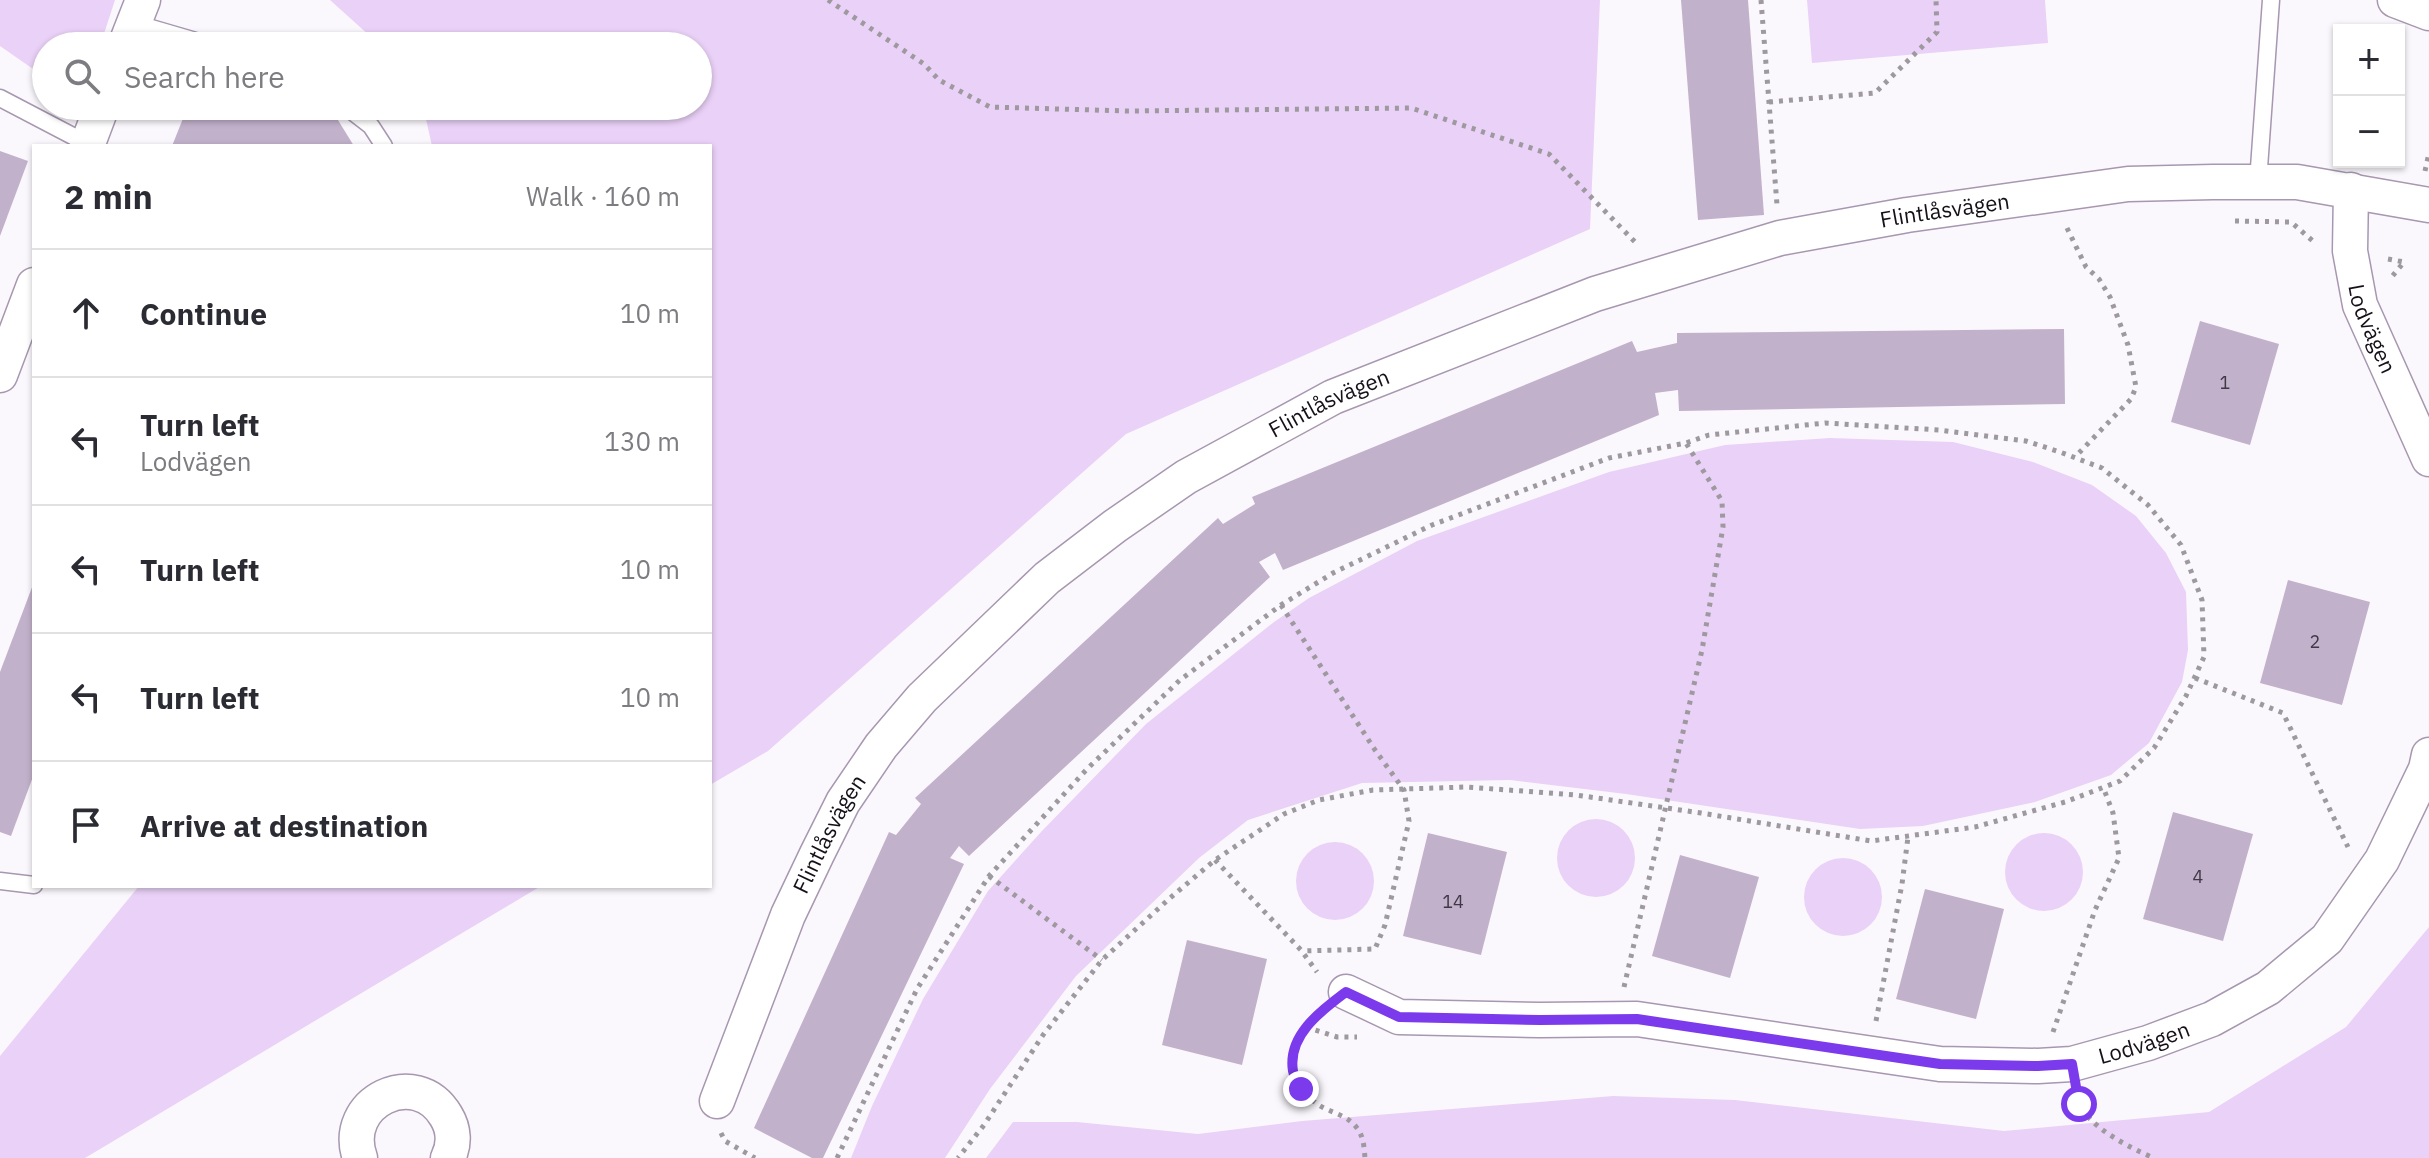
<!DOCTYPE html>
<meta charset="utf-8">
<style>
body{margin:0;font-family:"IBM Plex Sans",sans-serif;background:#f2f2f3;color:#2b2b33}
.controls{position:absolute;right:24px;top:24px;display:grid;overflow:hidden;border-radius:0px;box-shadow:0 2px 6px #0004}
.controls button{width:72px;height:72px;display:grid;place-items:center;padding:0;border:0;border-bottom:2px solid #e1e1e2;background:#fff;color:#2b2b33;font:40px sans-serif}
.stop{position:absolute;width:24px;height:24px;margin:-18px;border:6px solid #7c3aed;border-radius:50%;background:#fff}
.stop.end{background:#7c3aed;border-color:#fff;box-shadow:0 2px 8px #0008}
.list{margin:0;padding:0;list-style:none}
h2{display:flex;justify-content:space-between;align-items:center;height:104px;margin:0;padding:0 32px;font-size:34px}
h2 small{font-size:26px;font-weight:400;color:#7c7c81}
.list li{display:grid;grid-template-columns:52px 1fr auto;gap:24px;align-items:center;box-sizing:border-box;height:128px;padding:0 32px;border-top:2px solid #e1e1e2}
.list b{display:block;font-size:30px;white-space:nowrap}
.list p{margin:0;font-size:26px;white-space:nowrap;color:#7c7c81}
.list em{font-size:26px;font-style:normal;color:#7c7c81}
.icon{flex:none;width:44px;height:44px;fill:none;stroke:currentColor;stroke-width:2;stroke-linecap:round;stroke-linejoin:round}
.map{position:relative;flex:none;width:2429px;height:1158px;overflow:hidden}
.search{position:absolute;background:#fff;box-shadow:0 2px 6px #0004;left:32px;top:32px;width:680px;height:88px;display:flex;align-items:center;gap:20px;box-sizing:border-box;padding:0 28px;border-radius:44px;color:#7c7c81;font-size:30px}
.panel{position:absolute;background:#fff;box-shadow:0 2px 6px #0004;left:32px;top:144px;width:680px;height:744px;border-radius:0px}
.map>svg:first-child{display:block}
</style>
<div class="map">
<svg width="2429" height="1158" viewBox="0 0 2429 1158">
<rect width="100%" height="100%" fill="#fbf8fd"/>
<g fill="#ead1f7">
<polygon points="0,0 115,0 100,46 46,46 46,78 0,46"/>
<polygon points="330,0 1600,0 1590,229 1126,434 768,751 710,785 710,146 432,146 423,106 698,106 698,46 381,46"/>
<polygon points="1807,0 2045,0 2048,43 1812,63"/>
<polygon points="1830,438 1953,442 2033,462 2092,485 2136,516 2166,553 2186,592 2188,650 2182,682 2149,743 2111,775 2035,802 1923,826 1860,829 1626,794 1510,780 1362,783 1248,820 1199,858 1076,976 990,1089 945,1158 851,1158 872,1106 923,999 988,891 1041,832 1146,724 1274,622 1309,598 1417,541 1609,472 1725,445"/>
<circle cx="1596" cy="858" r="39"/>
<circle cx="2044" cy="872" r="39"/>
<circle cx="1335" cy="881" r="39"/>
<circle cx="1843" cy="897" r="39"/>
<polygon points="139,886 541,886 85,1158 0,1158 0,1056"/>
<polygon points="2429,927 2429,1158 986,1158 1013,1122 1077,1122 1198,1134 1302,1121 1613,1096 1735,1100 2004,1131 2209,1112 2346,1027"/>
</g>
<g fill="#c2b1cb">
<polygon points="1681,0 1748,0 1764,215 1698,220"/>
<polygon points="188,106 317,106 333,112 354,146 172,146"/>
<polygon points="0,151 28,161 0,236"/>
<polygon points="2200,321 2279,344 2250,445 2171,422"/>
<polygon points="2064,329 2065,404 1679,411 1678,390 1655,393 1659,415 1283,570 1275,553 1259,562 1270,577 969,856 959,846 950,858 964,864 823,1158 812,1158 754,1128 889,832 896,835 921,804 915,798 1218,518 1223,524 1255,504 1252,497 1632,341 1637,352 1677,343 1677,333"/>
<polygon points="2288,580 2370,602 2342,705 2260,683"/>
<polygon points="34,582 34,774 11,836 0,832 0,672"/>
<polygon points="2173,812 2253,834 2223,941 2143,919"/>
<polygon points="1428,833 1507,852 1481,955 1403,936"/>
<polygon points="1680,855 1759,877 1730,978 1652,956"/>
<polygon points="1925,889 2004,909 1976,1019 1896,999"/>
<polygon points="1187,940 1267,959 1242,1065 1162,1045"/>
</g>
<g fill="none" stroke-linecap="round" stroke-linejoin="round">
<defs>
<g id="service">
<polyline points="134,23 213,46"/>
<polyline points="0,98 88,144"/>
<polyline points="345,106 371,126 384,146"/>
<polyline points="2258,182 2271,0"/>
<polyline points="0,881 34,885"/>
</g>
<g id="minor">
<polyline points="2395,0 2429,13"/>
<polyline points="125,46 143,0"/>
<polyline points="87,146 102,106"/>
<path id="s1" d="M 2351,190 L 2350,251 L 2360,305 L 2429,459"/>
<polyline points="0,375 34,285"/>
<path id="s2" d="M 1346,992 L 1399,1017 L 1540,1020 L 1637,1019 L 1940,1064 L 2038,1066 L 2072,1064 L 2148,1043 L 2212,1019 L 2268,988 L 2327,939 L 2382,860 L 2426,769 L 2429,755"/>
<path id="s3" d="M 717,1101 L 788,915 L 817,854 L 843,802 L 881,746 L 922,698 L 1047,578 L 1115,526 L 1186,477 L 1333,397 L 1595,294 L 1780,238 L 1907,215 L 2128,184 L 2213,182 L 2297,182 L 2429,205"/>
<path d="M 360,1158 C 340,1102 416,1065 446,1116 C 454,1129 455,1144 448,1158"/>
</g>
</defs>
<use href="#service" stroke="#a797b0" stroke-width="19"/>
<use href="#minor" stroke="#a797b0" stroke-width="37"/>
<g stroke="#9d999f" stroke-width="5" stroke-dasharray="4 6" stroke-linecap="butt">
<polyline points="828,0 924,64 939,80 990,107 1128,111 1411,108 1549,154 1637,244"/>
<polyline points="1761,0 1777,205"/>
<polyline points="1769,102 1875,93 1937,32 1936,0"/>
<polyline points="2425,171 2429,153"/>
<polyline points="2235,221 2291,222 2314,242"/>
<polyline points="2067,228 2086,267 2099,279 2110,297 2128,345 2136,387 2131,399 2075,457"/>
<polyline points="2388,259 2404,262 2390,279"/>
<polyline points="1281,605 1375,750 1404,790 1409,821 1385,925 1375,949 1302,951"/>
<polyline points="2195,678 2283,713 2348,847"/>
<polyline points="1215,860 1301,950 1317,972"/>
<polyline points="989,876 1102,960"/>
<polyline points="1624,987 1702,650 1723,527 1722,501 1686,443"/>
<path d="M 1319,1013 C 1293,1041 1279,1075 1316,1103 C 1329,1113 1347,1114 1357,1128 C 1364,1137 1364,1148 1365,1158"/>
<polyline points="1876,1021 1902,884 1908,837"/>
<polyline points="1306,1027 1337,1037 1357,1037"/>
<polyline points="2053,1032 2095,910 2119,858 2113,813 2103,787"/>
<path d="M 2078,1099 C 2084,1125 2130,1148 2154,1158"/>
<polyline points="721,1133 725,1141 755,1158"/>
<polyline points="837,1158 917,989 989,876 1087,769 1180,680 1281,605 1333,573 1432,525 1609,458 1686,443 1709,435 1825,423 1939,430 2026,441 2060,452 2102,468 2148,505 2181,545 2202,600 2204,657 2186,696 2154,748 2120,781 2065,802 1975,827 1871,841 1701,813 1576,795 1467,787 1373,790 1319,800 1284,814 1215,860 1170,898 1102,960 1043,1035 984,1125 958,1158"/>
</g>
<use href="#service" stroke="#fff" stroke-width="16"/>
<use href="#minor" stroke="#fff" stroke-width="34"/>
</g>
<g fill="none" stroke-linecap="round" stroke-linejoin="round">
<path stroke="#7c3aed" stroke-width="10" d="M 1301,1089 C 1298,1084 1294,1077 1293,1071 C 1287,1035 1322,1010 1346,992 L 1399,1017 L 1540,1020 L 1637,1019 L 1940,1064 L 2038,1066 L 2072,1064 L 2079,1104"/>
</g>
<g text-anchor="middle" stroke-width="8" stroke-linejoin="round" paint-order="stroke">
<g font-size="18" fill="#413846">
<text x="2225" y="389">1</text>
<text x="2315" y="648">2</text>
<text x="2198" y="883">4</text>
<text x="1453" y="908">14</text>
</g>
<g font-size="22" fill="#161019" stroke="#fff">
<text dy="8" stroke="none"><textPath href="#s3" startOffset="1610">Flintlåsvägen</textPath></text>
<text dy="8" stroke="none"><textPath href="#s1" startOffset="142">Lodvägen</textPath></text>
<text dy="8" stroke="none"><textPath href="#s3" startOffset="962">Flintlåsvägen</textPath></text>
<text dy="8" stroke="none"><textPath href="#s3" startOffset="290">Flintlåsvägen</textPath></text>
<text dy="8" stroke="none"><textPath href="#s2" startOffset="810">Lodvägen</textPath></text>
</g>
</g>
</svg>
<div class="controls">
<button>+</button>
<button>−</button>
</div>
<div class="stop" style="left:2079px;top:1104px"></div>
<div class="stop end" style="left:1301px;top:1089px"></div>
<div class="search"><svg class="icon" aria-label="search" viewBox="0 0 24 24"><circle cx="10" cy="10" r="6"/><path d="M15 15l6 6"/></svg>Search here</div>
<section class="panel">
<h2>2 min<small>Walk · 160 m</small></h2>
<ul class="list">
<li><svg class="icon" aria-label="ahead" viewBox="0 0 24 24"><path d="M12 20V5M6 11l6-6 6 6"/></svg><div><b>Continue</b></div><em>10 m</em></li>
<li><svg class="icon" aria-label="left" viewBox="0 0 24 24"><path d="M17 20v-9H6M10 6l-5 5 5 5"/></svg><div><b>Turn left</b><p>Lodvägen</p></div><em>130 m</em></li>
<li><svg class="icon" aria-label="left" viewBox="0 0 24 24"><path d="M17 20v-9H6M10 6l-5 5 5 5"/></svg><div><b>Turn left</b></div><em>10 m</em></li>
<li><svg class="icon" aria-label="left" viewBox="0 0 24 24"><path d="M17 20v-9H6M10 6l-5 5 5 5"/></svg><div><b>Turn left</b></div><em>10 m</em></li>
<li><svg class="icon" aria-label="arrive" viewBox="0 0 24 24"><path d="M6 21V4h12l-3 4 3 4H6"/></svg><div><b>Arrive at destination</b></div></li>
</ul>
</section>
</div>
